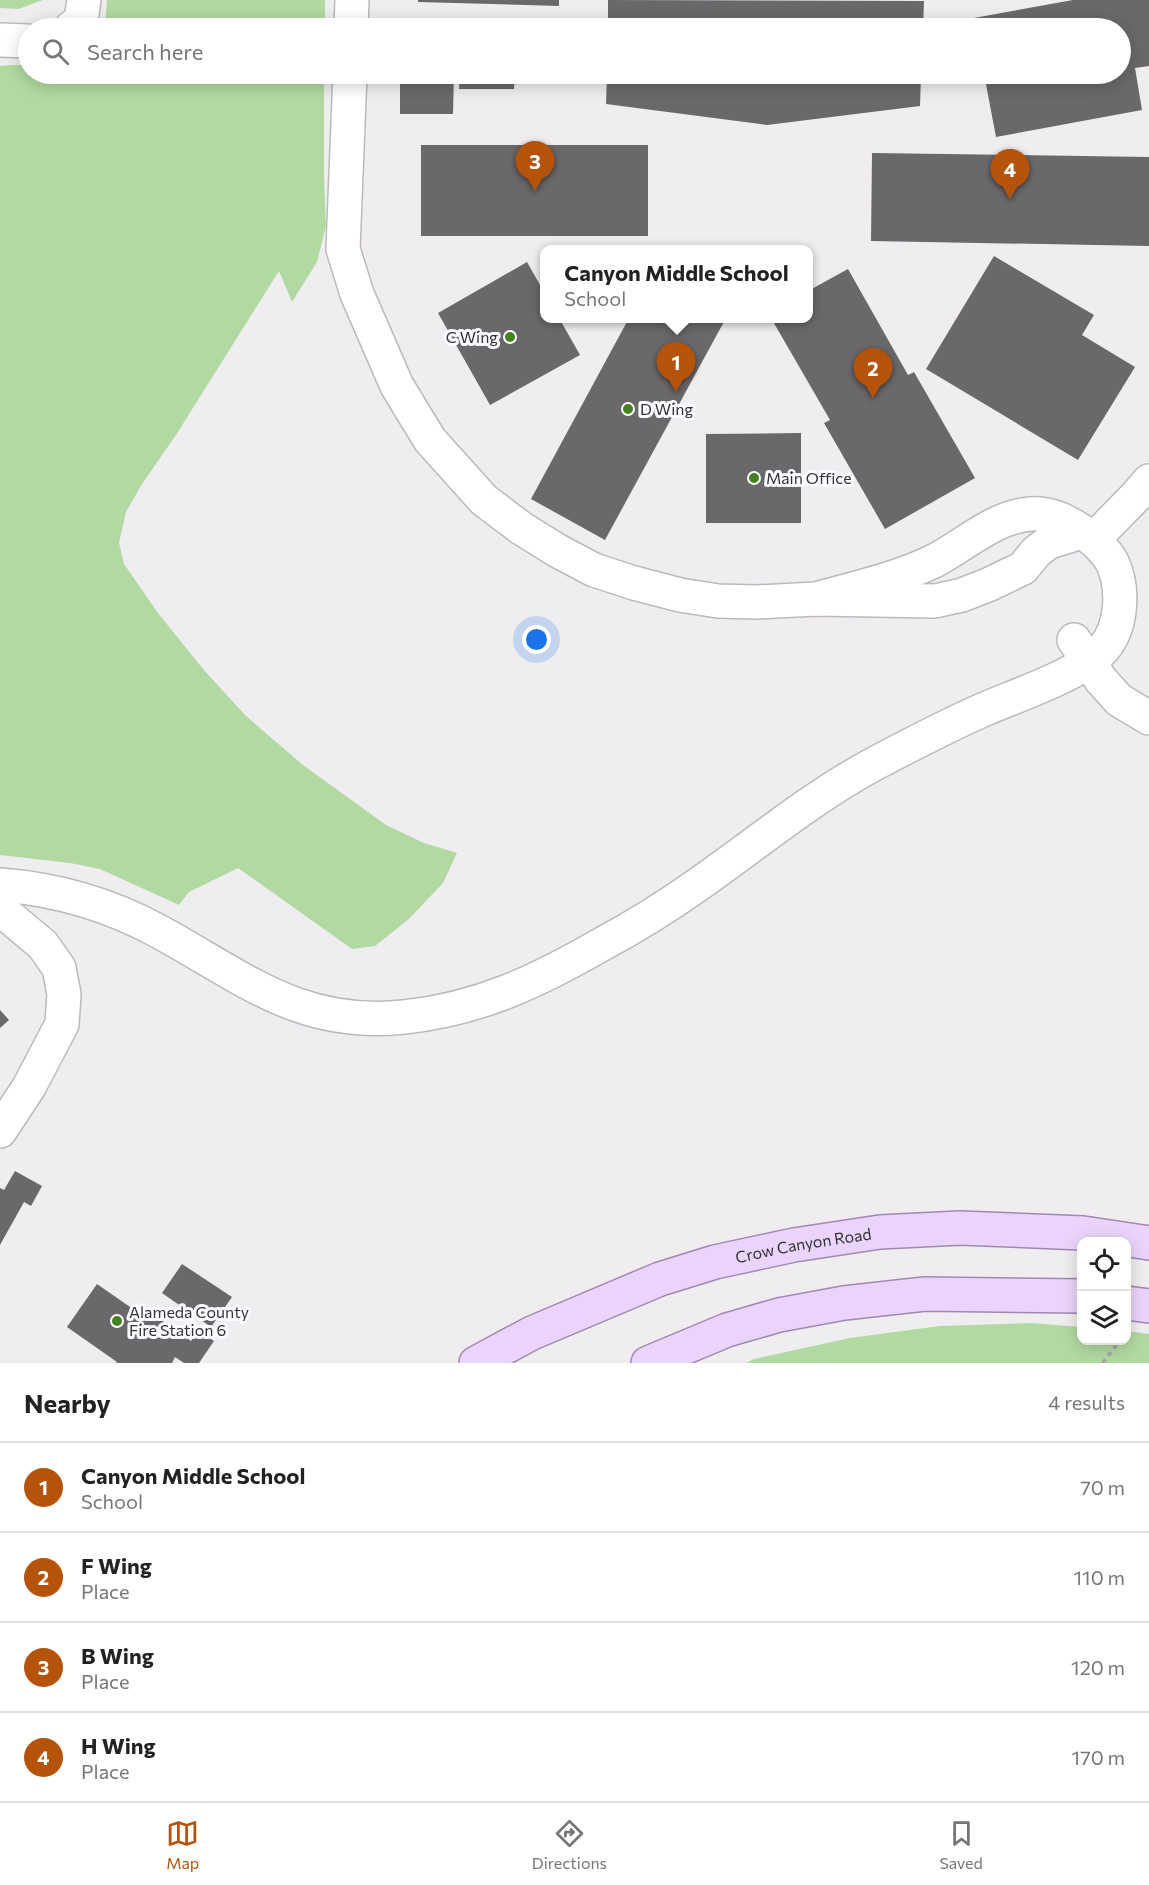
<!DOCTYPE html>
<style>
body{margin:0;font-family:Commissioner,sans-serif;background:#f6f6f6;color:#222}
.controls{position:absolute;right:18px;bottom:18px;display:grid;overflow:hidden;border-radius:12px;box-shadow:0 3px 15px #0003}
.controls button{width:54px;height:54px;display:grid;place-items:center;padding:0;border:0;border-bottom:2px solid #e0e0e0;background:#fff;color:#222;font:30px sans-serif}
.you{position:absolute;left:537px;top:640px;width:21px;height:21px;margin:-15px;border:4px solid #fff;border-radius:50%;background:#1a73e8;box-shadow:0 0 0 9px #1a73e833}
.badge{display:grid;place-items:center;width:39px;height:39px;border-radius:50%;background:#b45309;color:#fff;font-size:20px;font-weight:700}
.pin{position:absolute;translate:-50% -50px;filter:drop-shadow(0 2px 3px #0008)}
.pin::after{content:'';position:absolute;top:32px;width:21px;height:18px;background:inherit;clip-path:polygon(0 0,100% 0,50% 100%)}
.popup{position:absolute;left:540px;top:245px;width:273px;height:78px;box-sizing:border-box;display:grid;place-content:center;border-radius:12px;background:#fff;filter:drop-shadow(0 2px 4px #0005);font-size:20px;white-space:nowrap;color:#767676}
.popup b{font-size:22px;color:#222}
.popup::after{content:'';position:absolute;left:50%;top:100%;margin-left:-12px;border:12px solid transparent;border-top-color:#fff}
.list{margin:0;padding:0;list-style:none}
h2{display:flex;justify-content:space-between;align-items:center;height:78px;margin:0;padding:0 24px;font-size:26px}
h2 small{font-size:20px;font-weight:400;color:#767676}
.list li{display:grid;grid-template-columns:39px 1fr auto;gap:18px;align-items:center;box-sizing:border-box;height:90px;padding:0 24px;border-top:2px solid #e0e0e0}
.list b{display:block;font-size:22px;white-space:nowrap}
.list p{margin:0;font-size:20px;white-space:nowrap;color:#767676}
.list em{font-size:20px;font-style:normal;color:#767676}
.icon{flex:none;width:33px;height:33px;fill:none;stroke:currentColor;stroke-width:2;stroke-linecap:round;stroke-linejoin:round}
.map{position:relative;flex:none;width:1149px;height:1363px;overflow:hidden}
.search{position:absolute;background:#fff;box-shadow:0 3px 15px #0003;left:18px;right:18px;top:18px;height:66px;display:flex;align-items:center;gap:15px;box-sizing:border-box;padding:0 21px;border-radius:33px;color:#767676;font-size:22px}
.sheet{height:438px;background:#fff}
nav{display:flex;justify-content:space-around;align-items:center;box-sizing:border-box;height:84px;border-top:2px solid #e0e0e0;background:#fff;font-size:16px;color:#767676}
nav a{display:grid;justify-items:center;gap:3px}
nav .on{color:#b45309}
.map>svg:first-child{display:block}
</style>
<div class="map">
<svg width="1149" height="1363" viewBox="0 0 1149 1363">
<rect width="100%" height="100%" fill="#f0edf1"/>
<g fill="#b2d9a1">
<polygon points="0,0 43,0 18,9 0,8"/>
<polygon points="107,0 325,0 325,28 105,28"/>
<polygon points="11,65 28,65 28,74 324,74 324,179 326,226 317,262 292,302 279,271 176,435 142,484 126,512 119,543 124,564 158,613 203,669 246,716 303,765 386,825 424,843 457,853 443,883 409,919 375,946 352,949 238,868 189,892 179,905 100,869 70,863 0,855 0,66"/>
<polygon points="1031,1323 1081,1327 1082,1340 1126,1340 1127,1331 1149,1334 1149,1363 746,1363 754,1359 850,1338 940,1326"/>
</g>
<g fill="#6a686b">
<polygon points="418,0 559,0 559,6 418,2"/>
<polygon points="608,0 924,1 923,28 608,28"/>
<polygon points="1073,0 1149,0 1149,66 1135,68 1142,110 996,137 984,74 1120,74 1120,28 976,28 974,18"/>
<polygon points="533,21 571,21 570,28 533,28"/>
<polygon points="400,25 455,26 455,28 400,28"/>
<polygon points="400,74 454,74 453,114 400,114"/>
<polygon points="460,74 515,74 514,89 459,89"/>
<polygon points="607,74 921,74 920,106 767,125 606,104"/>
<rect x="421" y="145" width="227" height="91"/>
<polygon points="872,153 1149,157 1149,246 871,241"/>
<polygon points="994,256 1094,315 1082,335 1135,367 1078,460 926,369"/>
<polygon points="527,262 544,292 544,318 559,318 580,355 490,405 438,313"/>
<polygon points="848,269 908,375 914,372 975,478 885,529 824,423 830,420 771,318 808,318 808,291"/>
<polygon points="629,318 726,318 605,540 531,499"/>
<polygon points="801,433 801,523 706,523 706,434"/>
<polygon points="0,1010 9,1020 0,1028"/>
<polygon points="15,1171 42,1186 31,1206 24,1202 0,1245 0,1188 4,1190"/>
<polygon points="182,1264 232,1297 211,1327 162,1293"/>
<polygon points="97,1284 143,1316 147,1310 191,1341 198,1330 214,1341 199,1363 184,1363 175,1357 172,1363 116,1363 117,1362 67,1327"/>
</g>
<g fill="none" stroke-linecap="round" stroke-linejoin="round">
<defs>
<g id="minor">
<polyline points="71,28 81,20 84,0"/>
<polyline points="351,28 352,0"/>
<polyline points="0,40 28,41"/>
<polyline points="350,74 343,249 357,294 397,386 430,440 484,500 521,528 558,551 594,570 634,583 680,595 718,601 756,602 816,599 935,601 962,595 990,584 1023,568 1036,552 1049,542 1082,532"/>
<polyline points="1093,540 1137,495 1149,481"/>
<polyline points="1074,640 1101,680 1119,700 1149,718"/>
<path d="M 0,885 C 55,889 110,905 158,931 C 243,977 299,1028 404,1017 C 480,1009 538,981 604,943 C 636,926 666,907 696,886 C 755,845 811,798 874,764 C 910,745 948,725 985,709 C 1017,695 1081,674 1103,649 C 1123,627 1124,587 1112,562 C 1107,553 1097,543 1090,537 C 1072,524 1053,512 1030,514 C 994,517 965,545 934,561 C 897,579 855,588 816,599"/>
<polyline points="0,909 43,945 59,968 64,994 62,1024 29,1087 0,1131"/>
</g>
<g id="major">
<polyline points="1126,1303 1149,1306"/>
<path id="s1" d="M 476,1363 L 532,1333 L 660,1279 L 715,1262 L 794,1245 L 880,1232 L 960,1228 L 1083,1233 L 1149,1243"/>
<polyline points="648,1363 727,1330 779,1315 844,1303 925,1294 1082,1296"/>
</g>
</defs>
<use href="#minor" stroke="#bbb9bc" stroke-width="36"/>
<use href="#major" stroke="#a188b3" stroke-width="36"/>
<polyline stroke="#a8a6a9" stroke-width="4" stroke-dasharray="4.5 4.5" stroke-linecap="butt" points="1103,1363 1120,1340"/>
<use href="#minor" stroke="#fff" stroke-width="33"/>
<use href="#major" stroke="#ead4fb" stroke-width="33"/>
</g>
<g fill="#44811f" stroke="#fdfbff" stroke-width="2">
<circle cx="510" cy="337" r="6"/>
<circle cx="628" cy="409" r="6"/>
<circle cx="754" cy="478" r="6"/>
<circle cx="117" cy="1321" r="6"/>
</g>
<g text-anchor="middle" stroke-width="6" stroke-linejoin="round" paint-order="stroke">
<g font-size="16" fill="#333233" stroke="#fdfbff" text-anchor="start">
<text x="498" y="343" text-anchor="end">C Wing</text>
<text x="640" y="415">D Wing</text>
<text x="766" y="484">Main Office</text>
<text x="129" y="1318">Alameda County<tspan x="129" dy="18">Fire Station 6</tspan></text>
</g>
<g font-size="16" fill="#333233" stroke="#fdfbff">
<text dy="6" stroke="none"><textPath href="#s1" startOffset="350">Crow Canyon Road</textPath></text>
</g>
</g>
</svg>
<div class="controls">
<button><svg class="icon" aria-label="locate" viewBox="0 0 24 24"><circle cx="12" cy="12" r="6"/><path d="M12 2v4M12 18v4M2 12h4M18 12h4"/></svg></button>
<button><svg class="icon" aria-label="layers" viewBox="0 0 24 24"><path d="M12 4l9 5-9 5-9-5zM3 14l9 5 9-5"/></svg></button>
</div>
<div class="you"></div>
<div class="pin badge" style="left:676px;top:392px">1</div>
<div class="popup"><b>Canyon Middle School</b>School</div>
<div class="pin badge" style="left:873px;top:398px">2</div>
<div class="pin badge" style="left:535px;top:191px">3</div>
<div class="pin badge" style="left:1010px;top:199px">4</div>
<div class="search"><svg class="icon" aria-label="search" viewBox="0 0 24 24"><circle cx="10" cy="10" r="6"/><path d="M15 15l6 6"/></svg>Search here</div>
</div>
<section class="sheet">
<h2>Nearby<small>4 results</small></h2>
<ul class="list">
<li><span class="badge">1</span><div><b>Canyon Middle School</b><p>School</p></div><em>70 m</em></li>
<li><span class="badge">2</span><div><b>F Wing</b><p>Place</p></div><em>110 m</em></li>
<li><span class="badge">3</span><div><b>B Wing</b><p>Place</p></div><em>120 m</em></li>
<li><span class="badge">4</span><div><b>H Wing</b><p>Place</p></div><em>170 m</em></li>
</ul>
</section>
<nav>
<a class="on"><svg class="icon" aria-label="map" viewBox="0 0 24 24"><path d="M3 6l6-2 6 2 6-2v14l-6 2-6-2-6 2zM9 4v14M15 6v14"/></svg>Map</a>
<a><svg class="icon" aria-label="directions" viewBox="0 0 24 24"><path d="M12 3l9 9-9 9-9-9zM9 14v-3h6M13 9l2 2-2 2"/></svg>Directions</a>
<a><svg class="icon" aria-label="saved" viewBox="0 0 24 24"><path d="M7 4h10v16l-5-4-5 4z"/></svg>Saved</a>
</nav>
